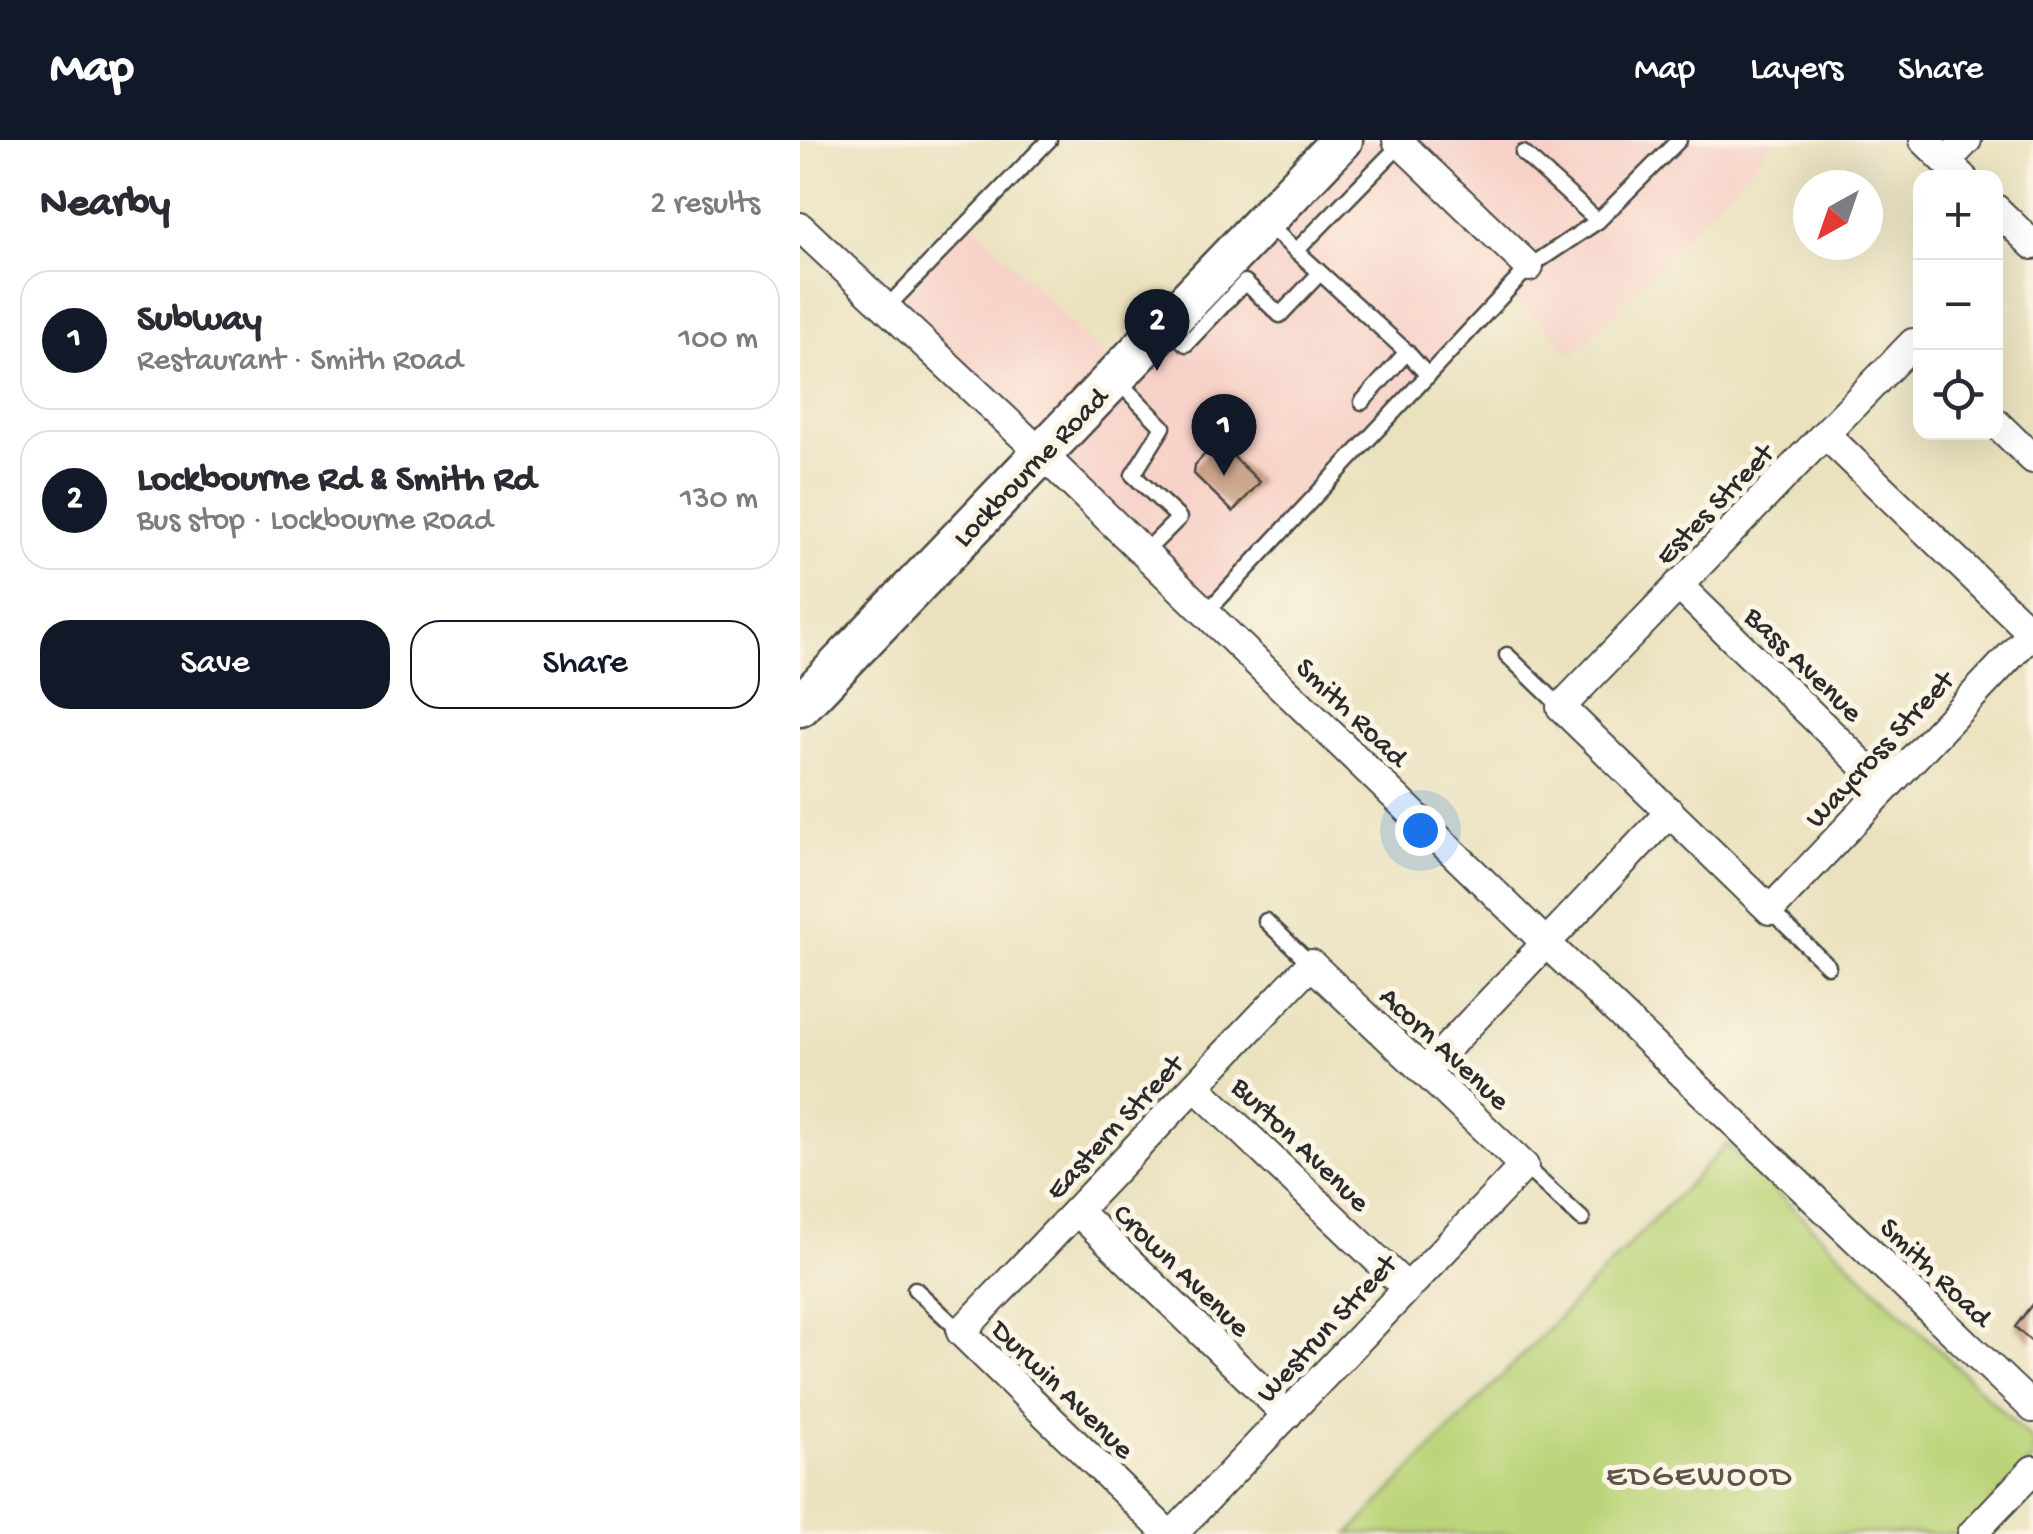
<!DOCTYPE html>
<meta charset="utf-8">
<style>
body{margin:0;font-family:"Gochi Hand",sans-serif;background:#f2f2f3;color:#2b2b33}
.controls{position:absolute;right:30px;top:30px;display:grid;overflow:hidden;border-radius:20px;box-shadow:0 10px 40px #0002}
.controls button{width:90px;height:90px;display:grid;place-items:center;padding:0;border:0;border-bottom:2px solid #e1e1e2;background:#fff;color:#2b2b33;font:50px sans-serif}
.compass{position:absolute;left:993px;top:30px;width:90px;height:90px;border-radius:50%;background:#fff;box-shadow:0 10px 40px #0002;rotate:220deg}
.you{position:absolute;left:620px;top:690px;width:35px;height:35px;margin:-25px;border:8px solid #fff;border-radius:50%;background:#1a73e8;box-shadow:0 0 0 15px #1a73e833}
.badge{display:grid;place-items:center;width:65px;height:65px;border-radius:50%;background:#111827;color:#fff;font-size:32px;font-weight:700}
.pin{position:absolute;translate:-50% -82px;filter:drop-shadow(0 2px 5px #0008)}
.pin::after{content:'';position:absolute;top:52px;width:35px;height:30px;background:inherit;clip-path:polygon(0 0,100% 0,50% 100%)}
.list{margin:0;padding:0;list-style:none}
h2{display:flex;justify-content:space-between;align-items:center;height:130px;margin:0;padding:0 40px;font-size:42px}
h2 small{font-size:32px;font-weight:400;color:#7c7c81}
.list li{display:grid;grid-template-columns:65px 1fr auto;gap:30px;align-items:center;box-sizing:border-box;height:140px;margin:0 20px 20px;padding:0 20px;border:2px solid #e1e1e2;border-radius:30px}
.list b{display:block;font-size:38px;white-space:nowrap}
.list p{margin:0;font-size:32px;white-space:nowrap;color:#7c7c81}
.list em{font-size:32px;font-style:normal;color:#7c7c81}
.actions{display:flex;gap:20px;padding:30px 40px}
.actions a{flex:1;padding:22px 0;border:2px solid #111827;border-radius:30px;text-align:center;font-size:35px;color:#111827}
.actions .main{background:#111827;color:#fff}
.icon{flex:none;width:55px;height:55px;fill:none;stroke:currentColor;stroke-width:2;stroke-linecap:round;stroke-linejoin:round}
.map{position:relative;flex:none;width:1233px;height:1394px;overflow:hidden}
header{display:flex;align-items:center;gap:60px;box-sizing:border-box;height:140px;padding:0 50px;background:#111827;color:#fff}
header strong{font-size:48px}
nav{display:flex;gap:55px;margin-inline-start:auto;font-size:35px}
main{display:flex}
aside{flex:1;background:#fff}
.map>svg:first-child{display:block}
</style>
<header>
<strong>Map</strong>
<nav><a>Map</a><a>Layers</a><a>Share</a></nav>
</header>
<main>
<aside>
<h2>Nearby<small>2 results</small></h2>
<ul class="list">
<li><span class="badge">1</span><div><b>Subway</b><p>Restaurant · Smith Road</p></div><em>100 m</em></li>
<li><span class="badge">2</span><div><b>Lockbourne Rd &amp; Smith Rd</b><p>Bus stop · Lockbourne Road</p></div><em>130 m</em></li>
</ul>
<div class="actions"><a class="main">Save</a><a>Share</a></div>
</aside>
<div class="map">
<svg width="1233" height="1394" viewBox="0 0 1233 1394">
<rect width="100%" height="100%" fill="#fcf5e5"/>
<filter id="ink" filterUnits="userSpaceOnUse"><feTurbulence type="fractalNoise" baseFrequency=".01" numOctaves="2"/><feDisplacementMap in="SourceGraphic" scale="20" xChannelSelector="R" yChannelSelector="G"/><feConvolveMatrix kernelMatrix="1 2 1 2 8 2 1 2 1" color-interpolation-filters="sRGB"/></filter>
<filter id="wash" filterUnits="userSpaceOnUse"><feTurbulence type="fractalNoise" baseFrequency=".0048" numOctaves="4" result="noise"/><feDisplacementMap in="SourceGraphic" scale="40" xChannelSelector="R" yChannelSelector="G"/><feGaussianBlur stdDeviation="2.25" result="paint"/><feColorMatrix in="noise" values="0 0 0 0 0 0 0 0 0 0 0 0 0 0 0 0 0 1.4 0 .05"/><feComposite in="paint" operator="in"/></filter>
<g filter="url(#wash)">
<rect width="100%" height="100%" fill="#eae2bf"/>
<polygon fill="#f7d1c8" points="542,0 976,0 774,214 706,152 407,478 89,167 172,82 319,232"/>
<polygon fill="#bbd479" stroke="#738052" stroke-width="2.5" points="927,1004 1233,1301 1233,1320 1162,1394 549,1394"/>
<g id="blocks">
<g fill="#c69c82">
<polygon points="417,301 460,342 433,372 394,334 395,325"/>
<polygon points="1233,1163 1233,1203 1215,1187"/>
</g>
</g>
</g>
<g filter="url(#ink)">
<use href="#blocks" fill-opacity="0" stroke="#484641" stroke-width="2.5"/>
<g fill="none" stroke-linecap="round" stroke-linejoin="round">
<defs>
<g id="service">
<polyline points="723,13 798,81 879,0"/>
<polyline points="468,85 607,212 562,262"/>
<polyline points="496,111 601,4"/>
<polyline points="87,167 249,0"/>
<polyline points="369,189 386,204 445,142 480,175 520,133"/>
<polyline points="607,212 628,236"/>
<polyline points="318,241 363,287 333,335 379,378 344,413"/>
<polyline points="406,473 729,127 798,81"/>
<polyline points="707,515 761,567"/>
<polyline points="970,770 1028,826"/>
<polyline points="466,781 511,824"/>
<polyline points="724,1026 782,1079"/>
<polyline points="115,1149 161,1192"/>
</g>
<g id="minor">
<polyline points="597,0 729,127"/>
<polyline points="1124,0 1163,38"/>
<polyline points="1147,21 1167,0"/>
<polyline points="1196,69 1233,105"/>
<polyline points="0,87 242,314 745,802 1233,1268"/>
<polyline points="1120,211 1113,203 761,567 970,770 1233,492"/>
<polyline points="1196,283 1233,319"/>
<polyline points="1025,294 1232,493"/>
<polyline points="878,445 1086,647"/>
<polyline points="625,931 870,672"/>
<polyline points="395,946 607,1148"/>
<polyline points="277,1071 487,1275"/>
<polyline points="368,1394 161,1192 511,824 724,1026 373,1394"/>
<polyline points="1172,1394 1233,1330"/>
</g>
<polyline id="secondary" points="0,566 542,0"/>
</defs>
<use href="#service" stroke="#484641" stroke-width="19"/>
<use href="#minor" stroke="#484641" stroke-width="32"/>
<use href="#secondary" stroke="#484641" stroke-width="45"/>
<use href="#service" stroke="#fff" stroke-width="14"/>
<use href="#minor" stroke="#fff" stroke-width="28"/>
<use href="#secondary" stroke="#fff" stroke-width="40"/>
</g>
</g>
<g text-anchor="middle" stroke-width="10" stroke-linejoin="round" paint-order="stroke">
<g font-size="30" fill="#2b2b2b" stroke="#fcf5e5">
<text transform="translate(229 326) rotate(-46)" y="10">Lockbourne Road</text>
<text transform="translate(913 363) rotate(-46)" y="10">Estes Street</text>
<text transform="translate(1005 523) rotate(44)" y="10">Bass Avenue</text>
<text transform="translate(553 571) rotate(44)" y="10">Smith Road</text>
<text transform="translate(1078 608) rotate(-47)" y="10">Waycross Street</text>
<text transform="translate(646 907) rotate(43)" y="10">Acorn Avenue</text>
<text transform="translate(313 986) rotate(-47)" y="10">Eastern Street</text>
<text transform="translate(502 1003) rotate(44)" y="10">Burton Avenue</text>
<text transform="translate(383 1129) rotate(44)" y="10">Crown Avenue</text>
<text transform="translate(1137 1131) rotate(44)" y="10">Smith Road</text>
<text transform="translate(525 1187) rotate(-47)" y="10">Westrun Street</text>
<text transform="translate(264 1248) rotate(44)" y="10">Durwin Avenue</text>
</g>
<g font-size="32" letter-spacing="2.5" fill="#615349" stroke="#fcf5e5">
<text x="900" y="1344">EDGEWOOD</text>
</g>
</g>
</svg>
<div class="controls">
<button>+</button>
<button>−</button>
<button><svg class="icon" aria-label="locate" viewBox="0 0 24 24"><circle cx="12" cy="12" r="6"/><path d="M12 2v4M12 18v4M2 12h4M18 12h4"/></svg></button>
</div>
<svg class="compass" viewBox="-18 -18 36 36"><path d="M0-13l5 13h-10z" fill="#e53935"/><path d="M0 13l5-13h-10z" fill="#7c7c81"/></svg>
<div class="you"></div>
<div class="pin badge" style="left:424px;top:336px">1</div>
<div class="pin badge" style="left:357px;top:231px">2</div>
</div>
</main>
